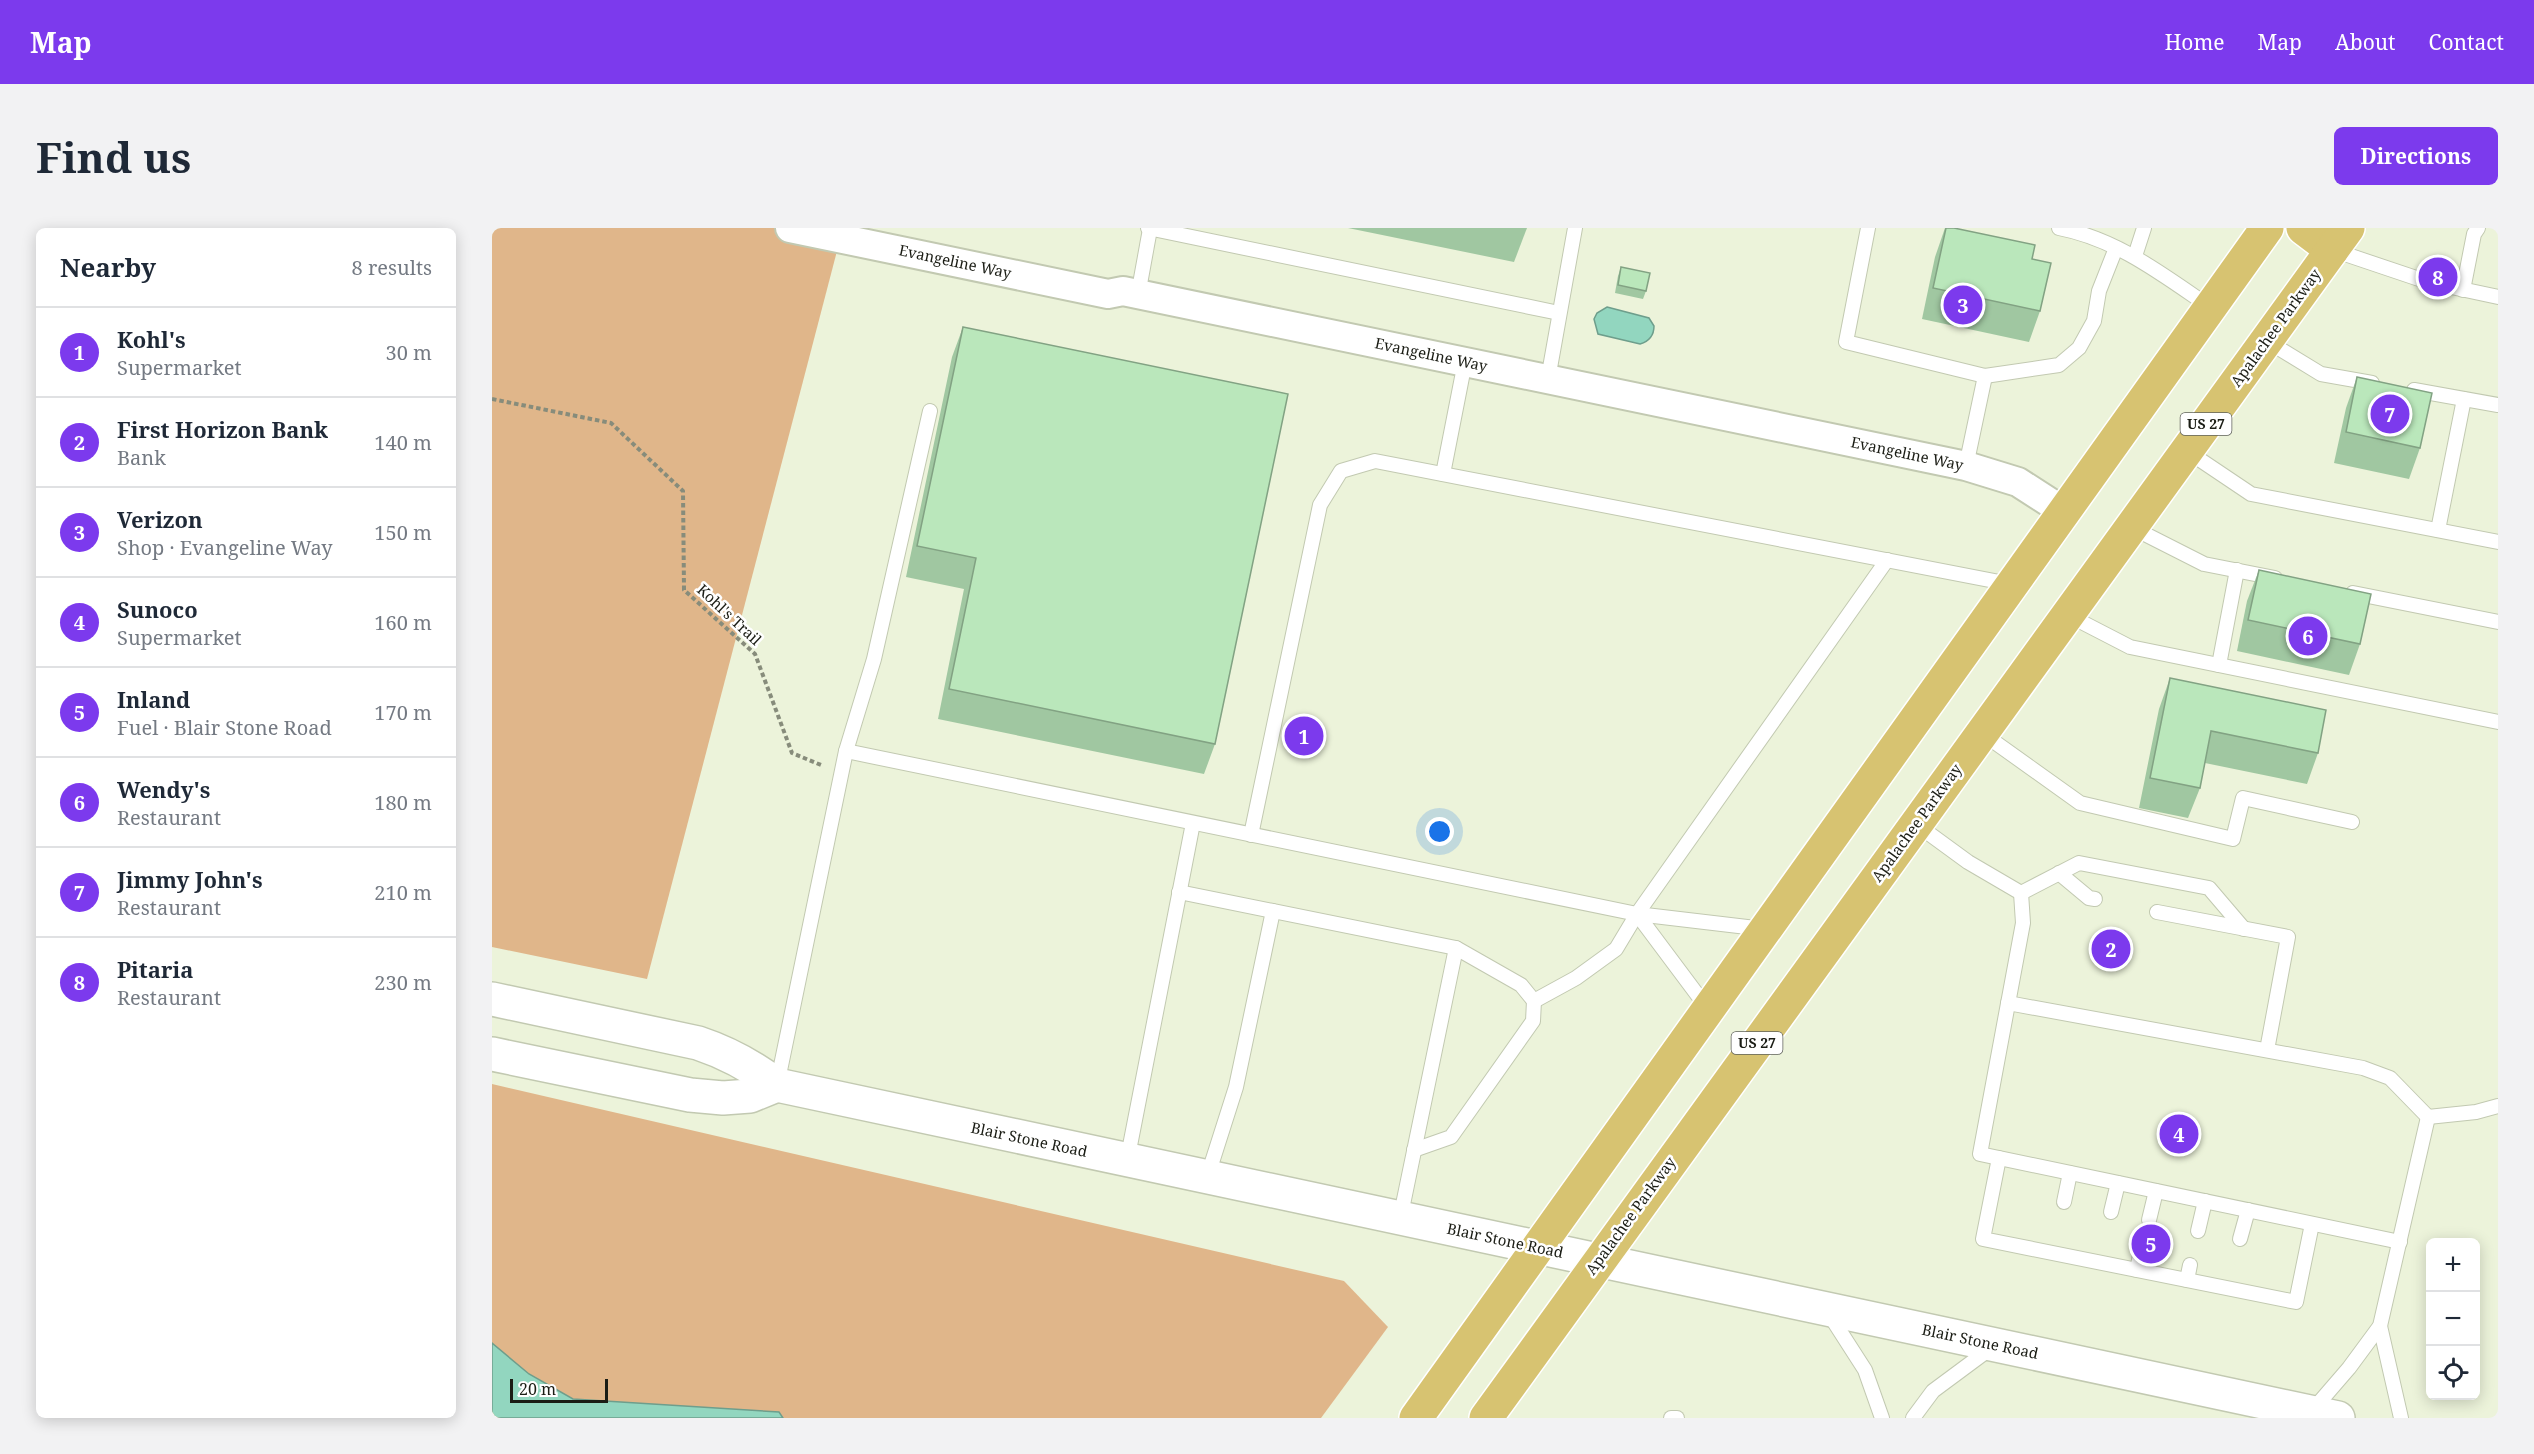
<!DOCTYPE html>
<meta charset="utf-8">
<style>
body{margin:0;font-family:"Noto Serif",serif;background:#f2f2f3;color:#1f2937}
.controls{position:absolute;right:18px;bottom:18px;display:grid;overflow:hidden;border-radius:9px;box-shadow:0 3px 15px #0003}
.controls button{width:54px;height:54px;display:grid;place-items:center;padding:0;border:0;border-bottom:2px solid #e0e1e3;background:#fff;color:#1f2937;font:30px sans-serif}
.scale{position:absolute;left:18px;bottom:15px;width:98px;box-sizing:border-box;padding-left:6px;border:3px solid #1b1d15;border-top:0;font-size:16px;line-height:21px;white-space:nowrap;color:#1b1d15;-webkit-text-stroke:4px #fff;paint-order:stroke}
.you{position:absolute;left:948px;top:604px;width:21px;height:21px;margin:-15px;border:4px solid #fff;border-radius:50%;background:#1a73e8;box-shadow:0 0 0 9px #1a73e833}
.badge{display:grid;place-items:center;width:39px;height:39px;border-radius:50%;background:#7c3aed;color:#fff;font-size:20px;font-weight:700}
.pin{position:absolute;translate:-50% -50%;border:3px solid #fff;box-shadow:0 2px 6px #0006}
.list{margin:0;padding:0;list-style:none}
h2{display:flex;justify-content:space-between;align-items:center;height:78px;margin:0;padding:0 24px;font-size:26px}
h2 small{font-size:20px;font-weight:400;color:#747a83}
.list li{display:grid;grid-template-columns:39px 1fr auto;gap:18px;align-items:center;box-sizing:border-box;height:90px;padding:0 24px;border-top:2px solid #e0e1e3}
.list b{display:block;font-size:22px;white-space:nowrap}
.list p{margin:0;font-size:20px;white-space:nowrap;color:#747a83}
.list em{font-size:20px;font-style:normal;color:#747a83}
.icon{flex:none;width:33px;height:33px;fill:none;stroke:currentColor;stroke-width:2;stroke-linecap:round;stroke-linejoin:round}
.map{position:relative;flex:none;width:2006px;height:1190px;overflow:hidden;border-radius:9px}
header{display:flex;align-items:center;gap:36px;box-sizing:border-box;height:84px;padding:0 30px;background:#7c3aed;color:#fff}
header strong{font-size:28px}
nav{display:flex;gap:33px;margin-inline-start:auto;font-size:21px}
.intro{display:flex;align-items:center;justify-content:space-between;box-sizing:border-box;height:144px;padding:0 36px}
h1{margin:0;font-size:42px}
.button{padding:15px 27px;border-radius:9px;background:#7c3aed;color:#fff;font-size:21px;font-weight:700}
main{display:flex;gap:36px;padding:0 36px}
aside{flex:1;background:#fff;border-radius:9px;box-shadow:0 3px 15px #0003}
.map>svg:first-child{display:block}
</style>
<header>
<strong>Map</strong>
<nav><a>Home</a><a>Map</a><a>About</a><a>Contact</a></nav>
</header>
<div class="intro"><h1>Find us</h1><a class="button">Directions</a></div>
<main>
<aside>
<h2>Nearby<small>8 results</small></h2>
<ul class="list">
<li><span class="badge">1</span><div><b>Kohl's</b><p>Supermarket</p></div><em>30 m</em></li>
<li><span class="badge">2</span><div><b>First Horizon Bank</b><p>Bank</p></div><em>140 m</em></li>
<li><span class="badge">3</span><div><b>Verizon</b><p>Shop · Evangeline Way</p></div><em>150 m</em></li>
<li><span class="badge">4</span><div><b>Sunoco</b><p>Supermarket</p></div><em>160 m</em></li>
<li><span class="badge">5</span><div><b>Inland</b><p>Fuel · Blair Stone Road</p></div><em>170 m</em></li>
<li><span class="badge">6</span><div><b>Wendy's</b><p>Restaurant</p></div><em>180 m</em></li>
<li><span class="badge">7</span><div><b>Jimmy John's</b><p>Restaurant</p></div><em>210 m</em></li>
<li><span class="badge">8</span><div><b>Pitaria</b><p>Restaurant</p></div><em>230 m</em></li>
</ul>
</aside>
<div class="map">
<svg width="2006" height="1190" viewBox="0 0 2006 1190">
<rect width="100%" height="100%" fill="#ecf3da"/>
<g fill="#e0b68a">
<polygon points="0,0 351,0 155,751 0,719"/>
<polygon points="0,856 852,1053 896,1099 829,1190 0,1190"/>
</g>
<g fill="#92d6bf" stroke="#6e9e8c" stroke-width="1.5">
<path d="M 1115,79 L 1157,90 L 1162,98 C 1162,107 1158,113 1148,116 L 1106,106 L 1102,91 L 1105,85 Z"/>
<polygon points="0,1115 37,1146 81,1171 287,1184 291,1190 0,1190"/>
</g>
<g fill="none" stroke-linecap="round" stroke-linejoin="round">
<defs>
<g id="lane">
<polyline points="656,0 1067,85"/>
<polyline points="1376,0 1354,114 1493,148 1567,137 1587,120 1602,93 1607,63 1624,20"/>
<path d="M 1567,0 C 1625,11 1671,47 1718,79"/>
<polyline points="1841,22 1936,54 2006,69"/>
<polyline points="1643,28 1652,0"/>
<polyline points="1971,62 1982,6 1986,0"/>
<polyline points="646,67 658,1"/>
<polyline points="1775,113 1829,146 1880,155"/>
<polyline points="1056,151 1083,0"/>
<polyline points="1922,162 2006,177"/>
<polyline points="1695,223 1759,266 2006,314"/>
<polyline points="1474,238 1493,148"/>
<polyline points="951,246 973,134"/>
<polyline points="1639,299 1712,336 1783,350"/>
<polyline points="1946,302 1972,171"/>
<polyline points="1861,365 2006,394"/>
<polyline points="1576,387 1638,419 2006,494"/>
<polyline points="1727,437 1745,342"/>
<polyline points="1490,505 1588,575 1741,611 1751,570 1860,594"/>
<polyline points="354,523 1145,686 1272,701"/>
<polyline points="1424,596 1476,634 1529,665"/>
<polyline points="759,607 828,277 849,243 883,233 1518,356"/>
<polyline points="1567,645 1597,670 1603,671"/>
<polyline points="687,664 964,720 1029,757 1042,773 1041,793 959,909 922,922"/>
<polyline points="1529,665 1531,695 1488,926 1908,1014"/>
<polyline points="1529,665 1587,635 1717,660 1752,701"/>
<polyline points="1665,684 1796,709 1775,822"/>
<polyline points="1145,686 1216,781"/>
<polyline points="1042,773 1084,750 1124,721 1145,686 1395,332"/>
<polyline points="1516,775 1871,840 1898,850 1936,889"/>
<polyline points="285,857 354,523 382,431 438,183"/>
<polyline points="1936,889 1984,884 2006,878"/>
<polyline points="1507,930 1491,1011 1804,1074 1820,996"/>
<polyline points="635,933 701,595"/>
<polyline points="715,950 744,859 781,683"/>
<polyline points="1572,974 1578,945"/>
<polyline points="1619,984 1626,955"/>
<polyline points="908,991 964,720"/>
<polyline points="1657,992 1664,963"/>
<polyline points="1706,1003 1713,973"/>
<polyline points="1748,1011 1756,982"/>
<polyline points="1645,1042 1648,1027"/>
<polyline points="1695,1052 1698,1037"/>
<polyline points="1337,1086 1373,1142 1390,1190"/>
<polyline points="1888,1098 1909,1190"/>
<polyline points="1819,1184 1857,1140 1888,1098 1936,889"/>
<polyline points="1179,1190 1185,1190"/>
<polyline points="1421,1190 1441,1163 1499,1120"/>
</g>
<polyline id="street" points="298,0 616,66 631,63 1474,238 1526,254 1571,283"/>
<g id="secondary">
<path d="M 0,771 L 206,815 C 236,825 260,838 285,857 L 1846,1190"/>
<polyline points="0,826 198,867 231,870 258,868 285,857"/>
</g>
<g id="primary">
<polyline points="1811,0 1840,22"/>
<polyline points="924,1190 1775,0"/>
<polyline points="994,1190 1856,0"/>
</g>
</defs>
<use href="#lane" stroke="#c2c9b1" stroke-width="16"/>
<use href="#street" stroke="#c2c9b1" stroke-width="32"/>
<use href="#secondary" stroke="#c2c9b1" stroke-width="36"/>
<use href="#primary" stroke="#fff" stroke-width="36"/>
<polyline stroke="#878c7b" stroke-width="4" stroke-dasharray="4.5 3" stroke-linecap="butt" points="0,171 119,195 191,263 192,362 263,426 300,525 329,537"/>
<use href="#lane" stroke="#fff" stroke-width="14"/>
<use href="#street" stroke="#fff" stroke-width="28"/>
<use href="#secondary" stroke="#fff" stroke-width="33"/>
<use href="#primary" stroke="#d7c371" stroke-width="33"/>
</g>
<g fill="#a0c7a1">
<polygon points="856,0 1035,0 1022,34"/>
<polygon points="1453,0 1540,31 1548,83 1537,114 1430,91 1443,29"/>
<polygon points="1129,39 1154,63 1151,71 1123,65 1126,48"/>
<polygon points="471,99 723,516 712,546 446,491 472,361 414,349 460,129"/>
<polygon points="1865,149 1928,220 1917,251 1842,235 1854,180"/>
<polygon points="1767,342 1868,416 1857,447 1745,423 1755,373"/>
<polygon points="1678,450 1826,525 1815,556 1713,535 1708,560 1696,590 1647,580 1667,481"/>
</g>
<g fill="#bae7bb" stroke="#82a283" stroke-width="1.5">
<polygon points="1454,0 1462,0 1543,17 1540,31 1559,35 1548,83 1441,60"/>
<polygon points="1129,39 1158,45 1154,63 1126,57"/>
<polygon points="471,99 796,166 723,516 457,461 484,330 425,318"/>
<polygon points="1865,149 1940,165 1928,220 1854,204"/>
<polygon points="1767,342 1879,366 1868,416 1756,392"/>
<polygon points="1678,450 1834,482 1826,525 1719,503 1708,560 1658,550"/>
</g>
<g text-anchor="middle" stroke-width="5" stroke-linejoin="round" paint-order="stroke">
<g fill="#fff" stroke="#5f615b" stroke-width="1.5">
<rect x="1688.5" y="185" width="51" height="22" rx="4.5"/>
<rect x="1239.5" y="804" width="51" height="22" rx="4.5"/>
</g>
<g font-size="14" font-weight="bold" fill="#1b1d15">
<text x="1714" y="201">US 27</text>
<text x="1265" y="820">US 27</text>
</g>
<g font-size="15" fill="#1b1d15" stroke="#fff">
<text transform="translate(463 34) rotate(12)" y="5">Evangeline Way</text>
<text transform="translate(1784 100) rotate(-54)" y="5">Apalachee Parkway</text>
<text transform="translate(939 127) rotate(12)" y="5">Evangeline Way</text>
<text transform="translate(1415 226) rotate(12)" y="5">Evangeline Way</text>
<text transform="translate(237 387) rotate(43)" y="5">Kohl's Trail</text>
<text transform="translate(1425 595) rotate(-54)" y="5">Apalachee Parkway</text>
<text transform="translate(537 912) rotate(12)" y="5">Blair Stone Road</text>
<text transform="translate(1139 988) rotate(-54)" y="5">Apalachee Parkway</text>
<text transform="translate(1013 1013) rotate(12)" y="5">Blair Stone Road</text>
<text transform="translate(1488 1114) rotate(12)" y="5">Blair Stone Road</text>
</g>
</g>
</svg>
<div class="controls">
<button>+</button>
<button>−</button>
<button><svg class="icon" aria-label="locate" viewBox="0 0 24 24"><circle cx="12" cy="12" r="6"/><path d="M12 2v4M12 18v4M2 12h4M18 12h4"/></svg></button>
</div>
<div class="scale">20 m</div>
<div class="you"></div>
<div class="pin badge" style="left:812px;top:508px">1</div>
<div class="pin badge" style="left:1619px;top:721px">2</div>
<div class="pin badge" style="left:1471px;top:77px">3</div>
<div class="pin badge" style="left:1687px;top:906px">4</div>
<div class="pin badge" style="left:1659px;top:1016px">5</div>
<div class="pin badge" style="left:1816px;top:408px">6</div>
<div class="pin badge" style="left:1898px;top:186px">7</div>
<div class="pin badge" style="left:1946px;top:49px">8</div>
</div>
</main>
